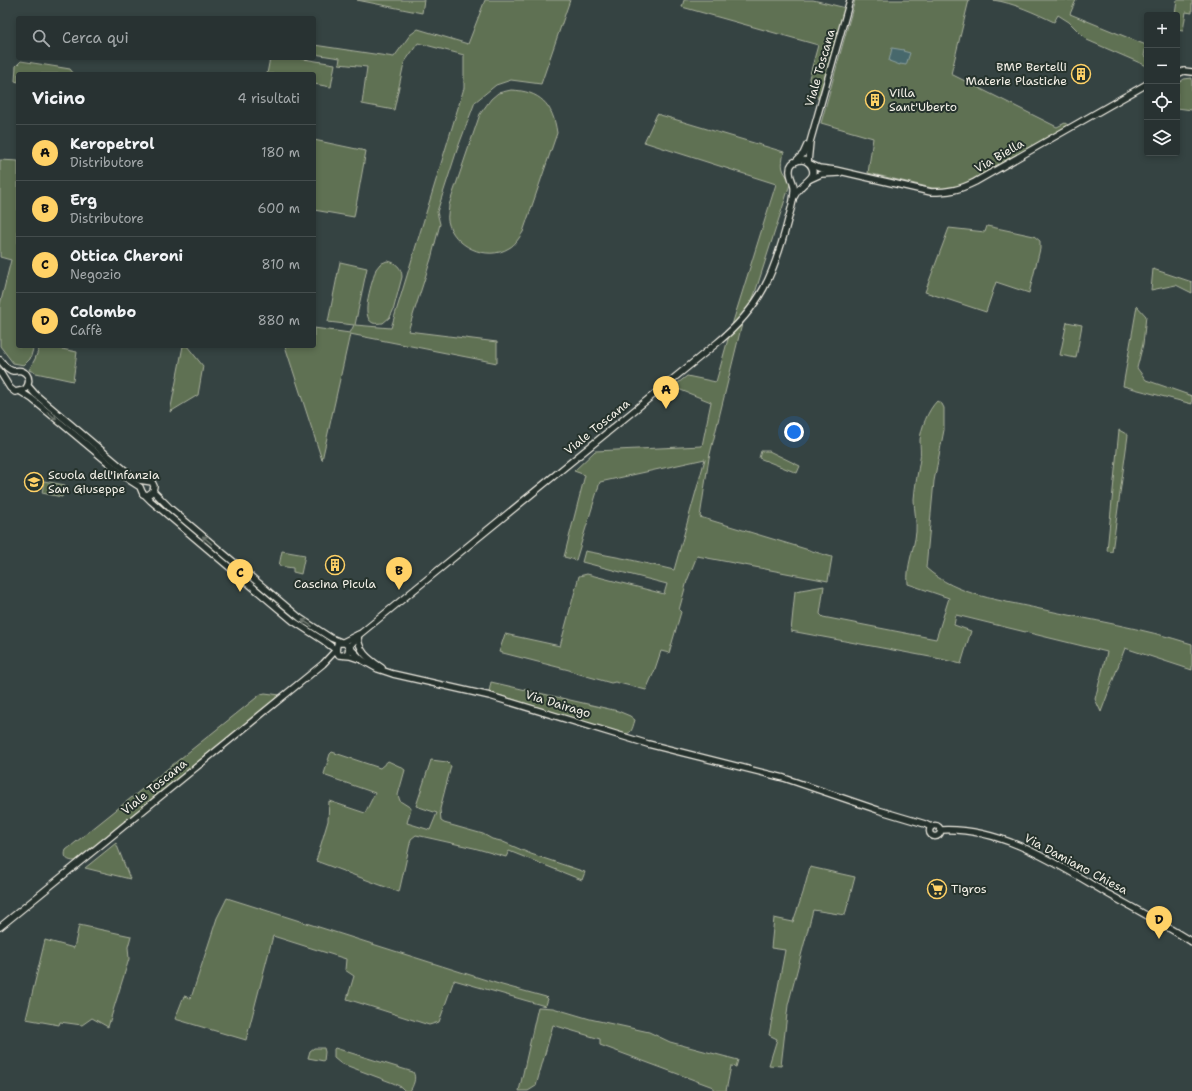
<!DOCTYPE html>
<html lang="it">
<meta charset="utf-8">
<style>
body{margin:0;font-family:"Shantell Sans",sans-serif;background:#343e3e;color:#f1f3f6}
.controls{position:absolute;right:12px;top:12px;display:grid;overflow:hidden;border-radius:4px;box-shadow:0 2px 6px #0003}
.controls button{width:36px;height:36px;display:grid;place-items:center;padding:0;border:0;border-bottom:1px solid #444d4d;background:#283232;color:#f1f3f6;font:20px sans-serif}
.you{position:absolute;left:794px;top:432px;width:14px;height:14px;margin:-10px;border:3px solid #fff;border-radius:50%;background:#1a73e8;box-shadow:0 0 0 6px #1a73e833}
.badge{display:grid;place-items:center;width:26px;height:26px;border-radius:50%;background:#ffd166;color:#111;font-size:13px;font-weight:700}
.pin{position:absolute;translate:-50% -33px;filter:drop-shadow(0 1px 2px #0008)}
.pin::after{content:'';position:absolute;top:21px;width:14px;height:12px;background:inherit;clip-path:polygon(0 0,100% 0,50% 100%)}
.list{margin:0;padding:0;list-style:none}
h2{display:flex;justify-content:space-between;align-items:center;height:52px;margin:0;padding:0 16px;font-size:17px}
h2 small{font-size:13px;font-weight:400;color:#a5aaac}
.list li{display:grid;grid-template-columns:26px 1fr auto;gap:12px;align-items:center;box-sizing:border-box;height:56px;padding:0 16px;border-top:1px solid #444d4d}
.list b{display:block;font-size:15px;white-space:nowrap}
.list p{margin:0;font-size:13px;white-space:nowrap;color:#a5aaac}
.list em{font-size:13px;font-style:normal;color:#a5aaac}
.icon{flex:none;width:22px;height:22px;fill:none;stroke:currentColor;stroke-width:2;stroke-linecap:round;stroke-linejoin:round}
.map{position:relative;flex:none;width:1192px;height:1091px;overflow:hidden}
.search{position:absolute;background:#283232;box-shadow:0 2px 6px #0003;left:16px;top:16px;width:300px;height:44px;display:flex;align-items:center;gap:10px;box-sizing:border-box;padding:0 14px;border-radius:4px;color:#a5aaac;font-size:15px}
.panel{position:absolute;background:#283232;box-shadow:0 2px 6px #0003;left:16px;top:72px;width:300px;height:276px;border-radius:4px}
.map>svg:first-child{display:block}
</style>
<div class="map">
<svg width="1192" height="1091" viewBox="0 0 1192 1091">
<rect width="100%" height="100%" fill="#354342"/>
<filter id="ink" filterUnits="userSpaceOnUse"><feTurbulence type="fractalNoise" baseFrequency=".025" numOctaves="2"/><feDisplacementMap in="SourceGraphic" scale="8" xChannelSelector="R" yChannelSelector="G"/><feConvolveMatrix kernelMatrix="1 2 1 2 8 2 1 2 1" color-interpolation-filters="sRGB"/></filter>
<g filter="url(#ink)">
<g fill="#5f7153" stroke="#aab19e">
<polygon points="357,0 424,0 422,13"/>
<polygon points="485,0 570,0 541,84 511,80 496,85 475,102 457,150 437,212 440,224 431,259 408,331 497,342 497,363 350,334 322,460 285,346 314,346 314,328 350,333 354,325 328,322 340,262 367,268 355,325 391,328 464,88 464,55 418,43 404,63 394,110 362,104 367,67 339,64 340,58 314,54 314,45 394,57 410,35 418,29 468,44"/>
<polygon points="684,0 813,0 846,8 818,99 811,90 809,78 818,45 682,7"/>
<polygon points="855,0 969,0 951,74 1057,127 1065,123 1071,127 960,186 945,189 932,188 868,173 873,138 821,123"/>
<path d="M 993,0 L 1076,0 L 1070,14 L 1146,45 L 1144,56 L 1147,57 L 1147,66 L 1087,40 L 1069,22 L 1058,15 L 1054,22 C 1035,13 1014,3 993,0 Z"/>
<polygon points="1177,0 1192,0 1192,13 1186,12 1183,31 1177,30 1177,15 1175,15"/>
<polygon points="270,58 297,58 335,64 331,87 314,84 314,74 267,74"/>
<polygon points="21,61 70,69 74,74 18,74 18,82 15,81 16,66"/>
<polygon points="1192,78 1192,110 1177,108 1177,84 1184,79"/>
<path d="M 511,90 C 540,91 553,104 557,133 L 523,232 C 519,238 515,245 509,248 C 487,262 453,246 448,221 C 447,216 449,210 449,205 L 480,114 L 491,99 L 498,93 Z"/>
<path d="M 657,114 L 784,152 C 781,167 781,170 791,181 L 755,293 L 741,328 L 709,458 L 700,517 L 832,557 L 828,581 L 697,556 L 687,581 L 679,610 L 681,612 L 669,653 L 661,651 L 654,672 L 646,690 L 615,682 L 611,683 L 576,673 L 569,670 L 499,652 L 505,634 L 560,646 L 579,576 L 587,574 L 664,594 L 667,584 L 582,562 L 585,551 L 627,559 L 674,570 L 705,459 L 600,482 L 576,560 L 564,557 L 585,475 L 574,471 L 595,451 L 702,446 L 711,402 L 673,387 L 687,376 L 716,382 L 732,325 L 776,184 L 644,142 Z"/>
<polygon points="314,140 366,151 354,217 314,210"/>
<polygon points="0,160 18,161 18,346 34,346 30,359 24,365 13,363 0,346 0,305 11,260 0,257"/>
<polygon points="987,226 1034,236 1040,241 1040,249 1029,293 996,282 986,312 925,292 949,228 985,232"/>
<path d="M 387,261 C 396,262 402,268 402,277 L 393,311 L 390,317 L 383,323 C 380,323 376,324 373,323 C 359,317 373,280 376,269 L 380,264 Z"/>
<polygon points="1153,269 1192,282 1192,293 1176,285 1151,290"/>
<polygon points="1137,306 1146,316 1143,344 1137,368 1146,380 1192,396 1192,404 1123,386"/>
<polygon points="1067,322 1082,325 1076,358 1060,355"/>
<polygon points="40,346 47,346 77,352 73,381 36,373 29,370 35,359"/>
<polygon points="183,346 187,346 203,366 198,395 170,412"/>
<path d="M 937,401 L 942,404 L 944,408 L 944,430 L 934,481 L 926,568 C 957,596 1001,600 1040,609 C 1091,620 1142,628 1192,644 L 1192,670 L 1125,648 L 1101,712 L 1095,699 L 1107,652 L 956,615 L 954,625 L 971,631 L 961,664 L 941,659 L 791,631 L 795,591 L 824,586 L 820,614 L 823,617 L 936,639 L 949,598 L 908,584 C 906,566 914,550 916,532 C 917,521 914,510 914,499 C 915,485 918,472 920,459 C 921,453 920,447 920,440 C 921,428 928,410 937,401 Z"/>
<polygon points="1119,430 1128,435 1112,552 1107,551"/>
<polygon points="761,451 769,451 800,466 797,473 759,458"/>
<polygon points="44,481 65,485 62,497 42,493"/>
<polygon points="157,498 170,511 302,623 335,643 334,645 301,623 169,511 154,501"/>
<polygon points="282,551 305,555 301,574 293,572 293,568 279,566"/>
<path d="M 491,682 L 618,711 L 630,716 L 635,720 C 632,729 632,736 621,733 L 489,692 Z"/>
<path d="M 265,693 L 280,695 L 75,861 C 68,861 63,858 66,850 L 261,694 Z"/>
<polygon points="332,752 380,768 388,761 401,767 405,770 398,795 400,801 411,808 407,823 430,830 437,813 416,806 431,760 447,762 451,766 440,809 441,821 444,823 483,834 492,839 501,841 531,854 585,872 582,880 509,851 506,857 474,848 416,835 411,839 399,892 316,861 328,821 329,801 365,813 375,793 326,776 324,774 330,754"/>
<polygon points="116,843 130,879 85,868"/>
<polygon points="810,867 855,877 845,915 813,910 788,1005 781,1066 769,1065 777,1039 769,1035 785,950 771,948 774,918 793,922 803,893"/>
<polygon points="227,898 502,985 546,997 548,999 546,1005 545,1006 454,980 439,1022 429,1025 347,999 354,976 345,970 346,959 273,936 246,1040 175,1019 184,996 191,998 217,918"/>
<polygon points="79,925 131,936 128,947 129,959 108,1027 92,1018 82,1025 60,1022 59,1025 26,1019 45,940 74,948"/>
<polygon points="538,1007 553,1008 590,1019 649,1032 670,1042 738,1060 736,1067 731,1066 726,1091 713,1091 713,1087 600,1045 600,1039 553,1025 536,1086 528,1091 519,1091"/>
<polygon points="314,1048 324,1048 325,1052 324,1061 308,1058 310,1051"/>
<path d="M 335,1048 L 413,1072 C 417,1078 413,1086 410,1091 L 405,1091 L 401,1087 L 393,1083 L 340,1063 L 334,1058 L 334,1049 Z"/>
</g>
<polygon fill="#46686c" stroke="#8c9f9e" points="892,48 904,50 903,51 910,53 906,65 900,64 900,65 889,61"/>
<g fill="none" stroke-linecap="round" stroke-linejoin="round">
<defs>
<g id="minor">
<polyline points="1177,74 1184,71 1192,72"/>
<polyline points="796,161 803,154 807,145"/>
<polyline points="808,162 810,142 850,0"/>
<path d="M 810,164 L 819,168 L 835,170 L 931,192 C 949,192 959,190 975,182 L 1147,84"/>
<polyline points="810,179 821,174 840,173"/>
<path d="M 0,360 C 3,364 7,370 13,371 C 16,371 19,370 22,371 C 31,375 30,385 24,390 L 15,392 L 10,388 L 0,372"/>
<polyline points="28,386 35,394 132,476 139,480 152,482 154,486 153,491 148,495 143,494"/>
<polyline points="21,392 32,399 129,480 140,487 142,492 151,501 293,621 324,641 336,650 339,655 350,656 362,660 378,669 393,674 490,696 648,744 784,778 878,810 925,824 931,827"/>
<polyline points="153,491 171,509 300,618 331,638 341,642"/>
<path d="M 358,635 C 358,652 369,659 382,668"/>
<polyline points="343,642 359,634"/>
<path d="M 344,655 L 348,653 L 349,647 L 360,634 L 717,343 C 761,307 774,274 788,220 C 791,209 795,198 794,187 C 793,181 789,175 790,170 C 790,165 793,162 797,161 C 803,158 810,162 812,168 C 816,177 806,181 801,187 C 798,190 796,193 794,197"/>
<circle cx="935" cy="831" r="5.5"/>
<path d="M 941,830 C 1003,827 1058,865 1110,895 C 1137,910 1165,925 1192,942"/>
<polyline points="0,927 323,664 336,650 337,645 338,643 345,643 361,659"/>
</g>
</defs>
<use href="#minor" stroke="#f4f1e8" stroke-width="8"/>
<use href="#minor" stroke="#26332d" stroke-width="5.5"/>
</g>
<defs><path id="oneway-shaft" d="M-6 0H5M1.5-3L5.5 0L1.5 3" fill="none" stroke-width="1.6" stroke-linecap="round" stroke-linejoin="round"/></defs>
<g stroke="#6e766e">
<use href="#oneway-shaft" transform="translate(52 416) rotate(40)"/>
<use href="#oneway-shaft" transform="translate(207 540) rotate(-139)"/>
<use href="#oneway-shaft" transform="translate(307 623) rotate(-147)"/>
</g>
</g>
<defs>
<symbol id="building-ring" viewBox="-11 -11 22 22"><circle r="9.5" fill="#26332d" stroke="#ffd166" stroke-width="1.5"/><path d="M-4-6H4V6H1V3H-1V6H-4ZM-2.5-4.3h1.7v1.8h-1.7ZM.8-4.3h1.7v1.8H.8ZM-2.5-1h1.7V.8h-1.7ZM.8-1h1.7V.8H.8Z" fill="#ffd166"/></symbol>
<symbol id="school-ring" viewBox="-11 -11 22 22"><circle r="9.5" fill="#26332d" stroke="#ffd166" stroke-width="1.5"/><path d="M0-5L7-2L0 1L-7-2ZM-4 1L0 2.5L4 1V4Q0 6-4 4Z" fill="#ffd166"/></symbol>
<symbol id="supermarket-ring" viewBox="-11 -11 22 22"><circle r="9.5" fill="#26332d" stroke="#ffd166" stroke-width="1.5"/><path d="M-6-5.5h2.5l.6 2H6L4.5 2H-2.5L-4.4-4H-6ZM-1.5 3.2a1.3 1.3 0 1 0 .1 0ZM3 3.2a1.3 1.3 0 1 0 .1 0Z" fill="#ffd166"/></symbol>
</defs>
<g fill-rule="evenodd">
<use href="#building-ring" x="1070" y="63" width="22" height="22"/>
<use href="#building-ring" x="864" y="89" width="22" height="22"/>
<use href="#school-ring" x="23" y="471" width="22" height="22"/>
<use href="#building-ring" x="324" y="554" width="22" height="22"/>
<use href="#supermarket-ring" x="926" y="878" width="22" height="22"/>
</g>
<g text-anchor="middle" stroke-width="4" stroke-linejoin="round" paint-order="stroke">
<g font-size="12" fill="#f4f1e8" stroke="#26332d" text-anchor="start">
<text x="1067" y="71" text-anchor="end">BMP Bertelli<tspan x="1067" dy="14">Materie Plastiche</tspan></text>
<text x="889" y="97">Villa<tspan x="889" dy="14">Sant'Uberto</tspan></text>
<text x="48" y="479">Scuola dell'infanzia<tspan x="48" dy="14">San Giuseppe</tspan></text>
<text x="335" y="588" text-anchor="middle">Cascina Picula</text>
<text x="951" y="893">Tigros</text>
</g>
<g font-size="12" fill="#f4f1e8" stroke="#26332d">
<text transform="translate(820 68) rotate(-74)" y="4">Viale Toscana</text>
<text transform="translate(999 156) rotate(-30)" y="4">Via Biella</text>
<text transform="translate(597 427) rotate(-39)" y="4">Viale Toscana</text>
<text transform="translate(558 704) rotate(17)" y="4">Via Dairago</text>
<text transform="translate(154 787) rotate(-39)" y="4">Viale Toscana</text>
<text transform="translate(1076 864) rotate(28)" y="4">Via Damiano Chiesa</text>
</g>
</g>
</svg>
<div class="controls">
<button>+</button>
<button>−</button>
<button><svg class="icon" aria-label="locate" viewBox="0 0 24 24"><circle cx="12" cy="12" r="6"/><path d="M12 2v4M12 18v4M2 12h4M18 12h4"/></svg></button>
<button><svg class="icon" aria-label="layers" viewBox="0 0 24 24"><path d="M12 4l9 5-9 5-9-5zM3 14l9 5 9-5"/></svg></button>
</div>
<div class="you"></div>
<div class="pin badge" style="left:666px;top:409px">A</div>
<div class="pin badge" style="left:399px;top:590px">B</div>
<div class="pin badge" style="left:240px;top:592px">C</div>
<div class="pin badge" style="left:1159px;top:939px">D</div>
<div class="search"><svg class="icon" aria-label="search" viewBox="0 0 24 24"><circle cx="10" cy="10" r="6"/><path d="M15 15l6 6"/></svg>Cerca qui</div>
<section class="panel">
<h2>Vicino<small>4 risultati</small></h2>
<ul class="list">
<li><span class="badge">A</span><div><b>Keropetrol</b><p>Distributore</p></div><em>180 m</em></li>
<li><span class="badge">B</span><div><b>Erg</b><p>Distributore</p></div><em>600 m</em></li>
<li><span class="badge">C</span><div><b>Ottica Cheroni</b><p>Negozio</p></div><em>810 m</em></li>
<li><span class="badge">D</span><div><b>Colombo</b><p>Caffè</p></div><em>880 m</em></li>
</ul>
</section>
</div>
